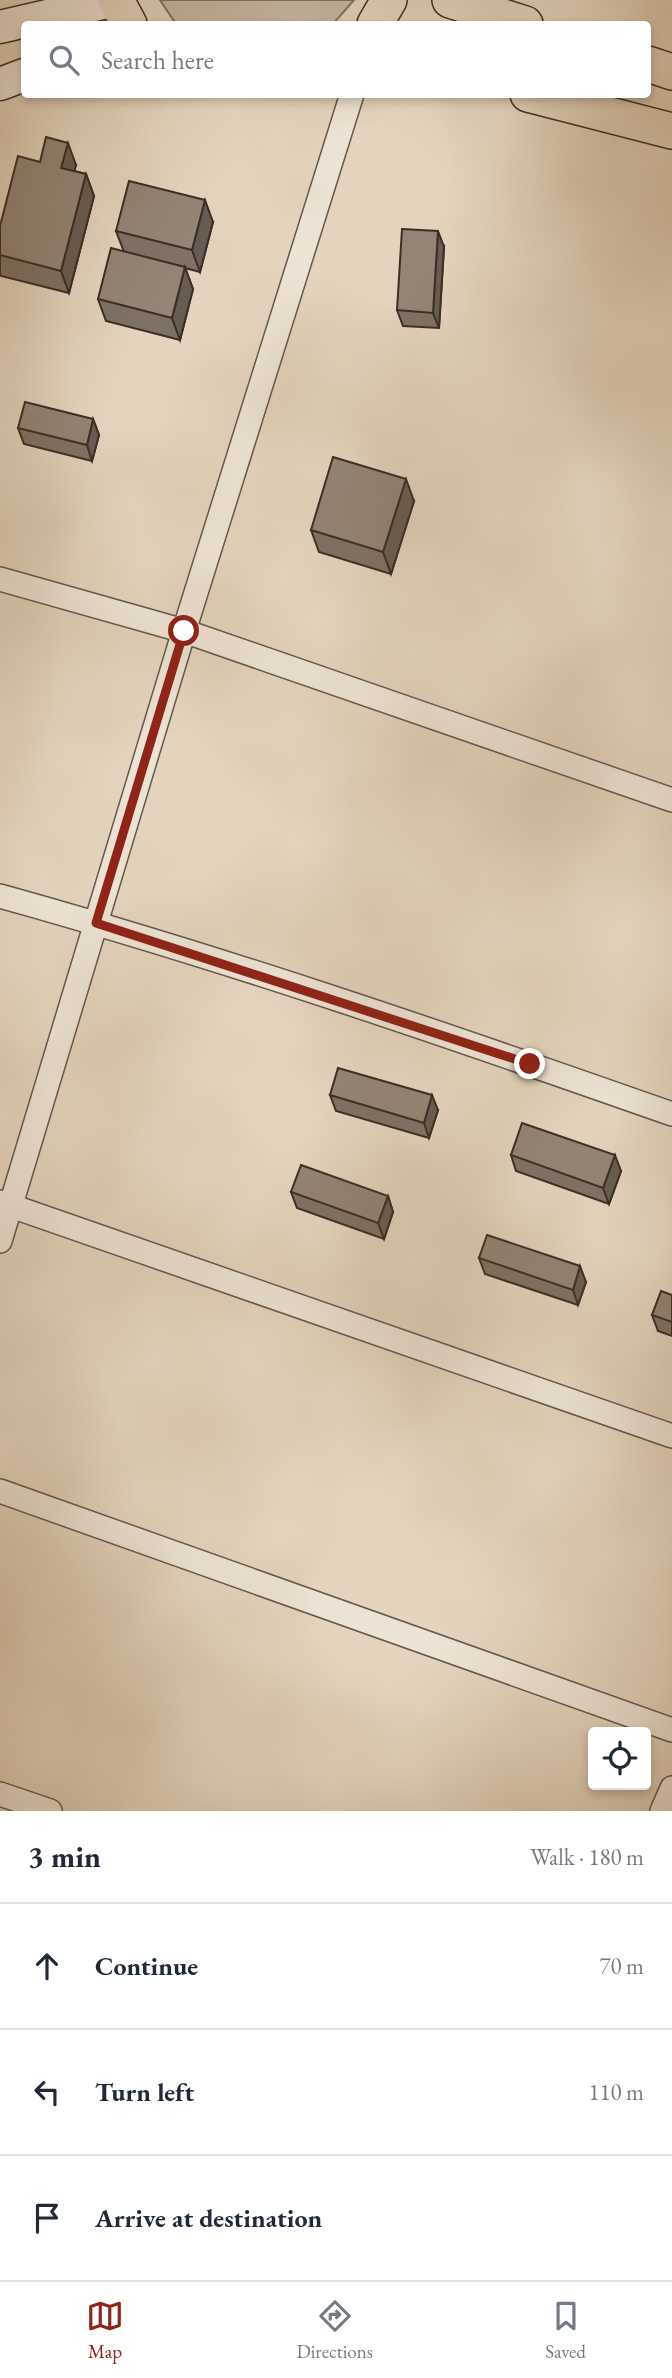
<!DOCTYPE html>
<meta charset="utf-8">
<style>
body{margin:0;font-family:"EB Garamond",serif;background:#f6f6f7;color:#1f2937}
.controls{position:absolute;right:21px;bottom:21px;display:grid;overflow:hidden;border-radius:7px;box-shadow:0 4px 10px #0003}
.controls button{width:63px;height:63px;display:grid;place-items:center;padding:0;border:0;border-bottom:2px solid #e0e1e3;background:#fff;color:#1f2937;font:35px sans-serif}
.stop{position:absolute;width:21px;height:21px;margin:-16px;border:5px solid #8f2418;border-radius:50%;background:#fff}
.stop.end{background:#8f2418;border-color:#fff;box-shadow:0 2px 7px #0008}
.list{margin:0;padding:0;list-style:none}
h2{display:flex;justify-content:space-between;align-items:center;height:91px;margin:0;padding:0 28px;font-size:30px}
h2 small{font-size:23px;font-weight:400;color:#747a83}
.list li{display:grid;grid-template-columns:46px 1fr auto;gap:21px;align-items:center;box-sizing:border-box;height:126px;padding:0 28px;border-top:2px solid #e0e1e3}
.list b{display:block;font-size:26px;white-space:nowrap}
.list em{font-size:23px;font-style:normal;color:#747a83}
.icon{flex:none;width:38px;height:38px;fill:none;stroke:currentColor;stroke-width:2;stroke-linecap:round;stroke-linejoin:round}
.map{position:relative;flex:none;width:672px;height:1811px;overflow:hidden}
.search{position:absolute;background:#fff;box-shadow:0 4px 10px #0003;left:21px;right:21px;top:21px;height:77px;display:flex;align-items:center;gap:18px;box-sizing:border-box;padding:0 24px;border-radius:7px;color:#747a83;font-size:26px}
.sheet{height:469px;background:#fff}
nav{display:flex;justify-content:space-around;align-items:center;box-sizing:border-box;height:98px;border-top:2px solid #e0e1e3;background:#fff;font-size:19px;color:#747a83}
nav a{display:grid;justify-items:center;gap:4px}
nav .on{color:#8f2418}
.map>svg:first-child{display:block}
</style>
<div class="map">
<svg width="672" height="1811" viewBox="0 0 672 1811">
<rect width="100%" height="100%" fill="#e4d4bd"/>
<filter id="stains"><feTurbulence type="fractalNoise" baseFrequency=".00286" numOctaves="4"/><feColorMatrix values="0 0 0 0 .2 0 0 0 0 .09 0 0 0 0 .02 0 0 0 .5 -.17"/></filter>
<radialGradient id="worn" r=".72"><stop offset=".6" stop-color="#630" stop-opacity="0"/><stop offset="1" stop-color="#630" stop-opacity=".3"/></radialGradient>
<polygon fill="#c7b8a4" stroke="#827266" stroke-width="2" points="160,0 354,0 333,24 176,24"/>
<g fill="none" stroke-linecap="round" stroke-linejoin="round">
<defs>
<g id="street">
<polyline points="0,579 184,631 672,800"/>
<path d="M 0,896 C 227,959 450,1036 672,1114"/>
<polyline points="0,1202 672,1436"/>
<polyline points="0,1241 184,631 352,94"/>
<polyline points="0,1491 672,1730"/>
<polyline points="0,1794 50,1811"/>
<polyline points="662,1811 672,1788"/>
</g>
<g id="secondary">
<polyline points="0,27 116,0"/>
<polyline points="0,84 24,75"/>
</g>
<g id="primary">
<polyline points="116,0 129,24"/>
<polyline points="450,0 525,24"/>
<polyline points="375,24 389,0"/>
<polyline points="648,64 672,72"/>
<polyline points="528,94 672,131"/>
</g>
</defs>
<use href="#street" stroke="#66574c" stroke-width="26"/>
<use href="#secondary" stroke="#3c2d27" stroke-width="35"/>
<use href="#primary" stroke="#3c2d27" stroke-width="38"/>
<use href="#street" stroke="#ede3d4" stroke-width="23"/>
<use href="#secondary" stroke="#ede3d4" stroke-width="32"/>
<use href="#primary" stroke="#e4d4bd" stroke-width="35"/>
</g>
<g fill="#7e7265" stroke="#3c2d27" stroke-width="2">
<polygon points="40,162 76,165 74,171 86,174 94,196 69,293 1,276 0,273 0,226"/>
<polygon points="213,222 200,272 185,268 193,289 180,340 106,321 98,299 124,252 116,231"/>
<polygon points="444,247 439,328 403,326 397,310"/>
<polygon points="93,419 99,435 92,461 24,444 18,428"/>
<polygon points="414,501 391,574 319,552 311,530"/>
<polygon points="330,1095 438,1110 429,1138 336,1111"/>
<polygon points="511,1155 621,1171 609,1204 516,1171"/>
<polygon points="291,1192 388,1196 393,1212 384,1239 297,1208"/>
<polygon points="479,1258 586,1282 578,1305 485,1274"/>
<polygon points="672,1295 672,1336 658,1331 652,1315"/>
</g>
<g fill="#675c52" stroke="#3c2d27" stroke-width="2">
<polygon points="68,143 76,165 69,190 61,168"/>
<polygon points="86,174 94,196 69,293 61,271"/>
<polygon points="205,200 213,222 200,272 192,250"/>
<polygon points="438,231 444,247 439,328 433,313"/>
<polygon points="185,267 193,289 180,340 172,318"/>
<polygon points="93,419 99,435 92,461 87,445"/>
<polygon points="406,479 414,501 391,574 383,552"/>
<polygon points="432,1095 438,1110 429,1138 424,1123"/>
<polygon points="615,1155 621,1171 609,1204 603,1188"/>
<polygon points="388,1196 393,1212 384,1239 378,1223"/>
<polygon points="580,1266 586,1282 578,1305 573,1290"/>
</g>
<g fill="#938475" stroke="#3c2d27" stroke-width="2">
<polygon points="46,137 68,143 61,168 86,174 61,271 0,255 0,226 18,156 40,162"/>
<polygon points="129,181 205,200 192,250 116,231"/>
<polygon points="402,229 438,231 433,313 397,310"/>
<polygon points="111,248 185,267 172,318 98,299"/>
<polygon points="25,402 93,419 87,445 18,428"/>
<polygon points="333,457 406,479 383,552 311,530"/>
<polygon points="338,1068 432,1095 424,1123 330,1095"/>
<polygon points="522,1123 615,1155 603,1188 511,1155"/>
<polygon points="301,1165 388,1196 378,1223 291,1192"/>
<polygon points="487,1235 580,1266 573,1290 479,1258"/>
<polygon points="661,1291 672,1295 672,1322 652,1315"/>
</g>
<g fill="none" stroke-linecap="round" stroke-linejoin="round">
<polyline stroke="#8f2418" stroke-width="9" points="184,631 96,923 530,1064"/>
</g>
<rect width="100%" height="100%" filter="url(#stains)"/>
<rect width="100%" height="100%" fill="url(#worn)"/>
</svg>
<div class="controls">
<button><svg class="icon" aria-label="locate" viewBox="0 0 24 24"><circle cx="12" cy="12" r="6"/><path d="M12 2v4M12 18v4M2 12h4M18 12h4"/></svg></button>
</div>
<div class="stop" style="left:184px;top:631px"></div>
<div class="stop end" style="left:530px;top:1064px"></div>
<div class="search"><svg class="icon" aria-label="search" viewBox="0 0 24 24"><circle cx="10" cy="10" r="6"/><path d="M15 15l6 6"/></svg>Search here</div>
</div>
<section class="sheet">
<h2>3 min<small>Walk · 180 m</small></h2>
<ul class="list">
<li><svg class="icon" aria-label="ahead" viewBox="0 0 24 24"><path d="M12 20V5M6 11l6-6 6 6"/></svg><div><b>Continue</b></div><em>70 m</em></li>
<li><svg class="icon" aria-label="left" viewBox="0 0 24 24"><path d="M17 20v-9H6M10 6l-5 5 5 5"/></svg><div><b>Turn left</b></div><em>110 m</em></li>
<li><svg class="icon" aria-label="arrive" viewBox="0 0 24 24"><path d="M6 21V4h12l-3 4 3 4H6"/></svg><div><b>Arrive at destination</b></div></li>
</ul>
</section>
<nav>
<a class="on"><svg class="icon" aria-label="map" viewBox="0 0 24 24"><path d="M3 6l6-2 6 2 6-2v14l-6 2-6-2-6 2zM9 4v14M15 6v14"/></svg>Map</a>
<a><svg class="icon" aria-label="directions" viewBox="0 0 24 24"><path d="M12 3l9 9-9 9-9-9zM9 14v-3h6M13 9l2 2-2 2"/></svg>Directions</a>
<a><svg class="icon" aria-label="saved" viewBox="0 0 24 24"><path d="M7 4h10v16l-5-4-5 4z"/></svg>Saved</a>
</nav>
